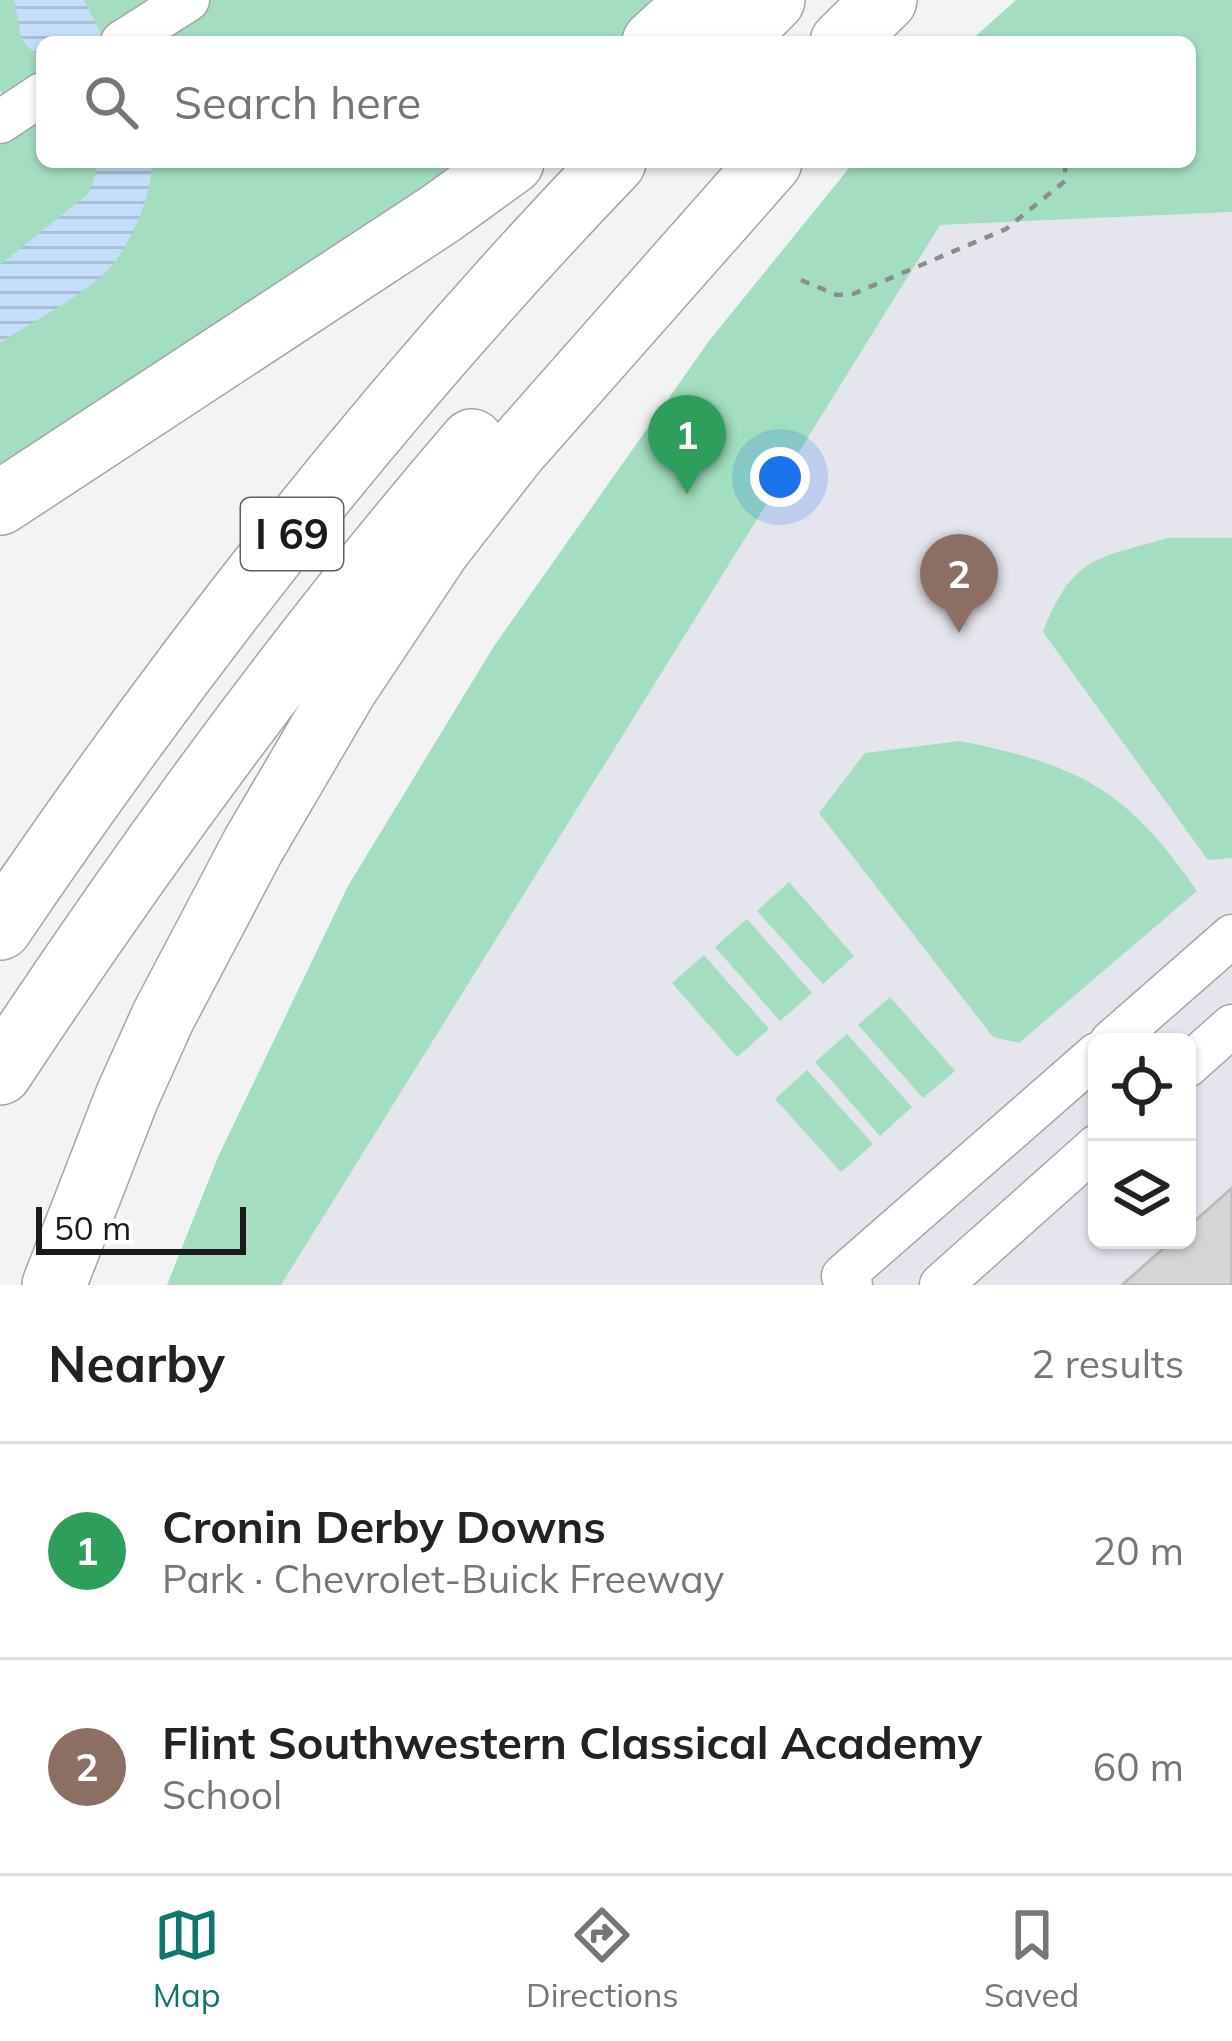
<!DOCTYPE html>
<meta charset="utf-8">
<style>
body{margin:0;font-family:Mulish,sans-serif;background:#f6f6f6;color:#222}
.controls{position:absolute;right:36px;bottom:36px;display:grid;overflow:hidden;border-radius:18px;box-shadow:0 3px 9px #0004}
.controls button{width:108px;height:108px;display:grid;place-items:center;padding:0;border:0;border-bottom:3px solid #e0e0e0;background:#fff;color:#222;font:60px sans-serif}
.scale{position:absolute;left:36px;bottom:30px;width:210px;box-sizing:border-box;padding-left:12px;border:6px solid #1a1a1a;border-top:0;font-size:33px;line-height:42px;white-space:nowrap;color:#1a1a1a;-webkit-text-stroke:9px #fff;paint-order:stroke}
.you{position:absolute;left:780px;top:477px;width:42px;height:42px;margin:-30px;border:9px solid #fff;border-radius:50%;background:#1a73e8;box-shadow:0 0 0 18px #1a73e833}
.badge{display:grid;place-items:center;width:78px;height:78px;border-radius:50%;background:#0f766e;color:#fff;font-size:39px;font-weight:700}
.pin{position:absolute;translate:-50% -99px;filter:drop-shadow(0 3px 6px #0008)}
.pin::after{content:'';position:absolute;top:63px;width:42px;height:36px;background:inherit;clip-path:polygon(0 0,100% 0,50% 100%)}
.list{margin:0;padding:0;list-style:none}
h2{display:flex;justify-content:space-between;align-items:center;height:156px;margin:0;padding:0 48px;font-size:51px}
h2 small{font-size:39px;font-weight:400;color:#767676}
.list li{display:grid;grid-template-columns:78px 1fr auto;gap:36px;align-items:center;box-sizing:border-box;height:216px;padding:0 48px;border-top:3px solid #e0e0e0}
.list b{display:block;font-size:45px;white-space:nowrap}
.list p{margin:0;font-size:39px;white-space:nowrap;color:#767676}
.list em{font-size:39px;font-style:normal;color:#767676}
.icon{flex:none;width:66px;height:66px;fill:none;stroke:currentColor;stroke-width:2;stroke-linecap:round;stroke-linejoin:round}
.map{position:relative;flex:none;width:1232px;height:1285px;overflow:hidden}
.search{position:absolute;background:#fff;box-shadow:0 3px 9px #0004;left:36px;right:36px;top:36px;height:132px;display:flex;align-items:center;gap:30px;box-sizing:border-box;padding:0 42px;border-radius:18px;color:#767676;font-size:45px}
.sheet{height:588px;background:#fff}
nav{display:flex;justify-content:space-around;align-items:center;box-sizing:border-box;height:168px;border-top:3px solid #e0e0e0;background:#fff;font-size:33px;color:#767676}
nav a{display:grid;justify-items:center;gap:6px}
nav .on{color:#0f766e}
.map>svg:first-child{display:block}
</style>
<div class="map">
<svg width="1232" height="1285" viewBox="0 0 1232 1285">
<defs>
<pattern id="water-rules" width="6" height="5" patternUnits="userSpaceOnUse" patternTransform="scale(3)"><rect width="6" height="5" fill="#c4dffb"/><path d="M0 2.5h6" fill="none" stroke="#a8bfd7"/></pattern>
</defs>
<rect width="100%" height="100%" fill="#f3f3f5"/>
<path fill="#e5e5ee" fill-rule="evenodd" d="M 1232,212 L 1232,1285 L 281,1285 L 940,225 ZM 1097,1042 L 1187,1042 L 1187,1240 L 1097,1240 Z"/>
<g fill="#a2debf">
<polygon points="0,0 663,0 616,42 42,42 42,162 477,162 0,473 0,144 22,128 0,91"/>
<polygon points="1016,0 1232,0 1232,212 940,225 281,1285 167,1285 218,1157 348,886 494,646 709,341 854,162 1190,162 1190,42 969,42"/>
<path d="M 1168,538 L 1232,538 L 1232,858 L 1208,860 L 1043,632 C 1073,556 1095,559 1168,538 Z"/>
<path d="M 960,741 C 1081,766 1125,788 1197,891 L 1019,1043 L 993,1037 L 819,813 L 865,753 Z"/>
<polygon points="789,882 854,956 823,984 757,911"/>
<polygon points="747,919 812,993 780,1021 715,947"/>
<polygon points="704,955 769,1029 737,1057 672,983"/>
<polygon points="890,997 955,1071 923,1098 858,1025"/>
<polygon points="847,1034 912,1107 880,1136 815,1062"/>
<polygon points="807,1070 873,1144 841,1172 775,1099"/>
</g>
<g fill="url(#water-rules)">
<polygon points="14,0 84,0 105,42 42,42 42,61 22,40"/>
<path d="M 99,162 L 152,162 C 152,196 129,250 104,274 C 74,301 33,321 0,343 L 0,265 L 89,193 Z"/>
</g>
<polygon fill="#d6d5d4" stroke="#bcbbba" stroke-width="3" points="1232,1188 1232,1285 1122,1285 1173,1240 1187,1240 1187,1228"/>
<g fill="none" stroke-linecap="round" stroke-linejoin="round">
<defs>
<g id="minor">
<polyline points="122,42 188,0"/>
<polyline points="0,122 42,94"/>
<polyline points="1111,1042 1232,936"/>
<polyline points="1187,1066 1232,1026"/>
<polyline points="851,1285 843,1276 1097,1054"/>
<polyline points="941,1285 1097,1146"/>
</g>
<g id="highway">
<polyline points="654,42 700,0"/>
<polyline points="731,42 773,0"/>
<polyline points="842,42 885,0"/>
<polyline points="0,503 440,214 512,162"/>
<path d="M 0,928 C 183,658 387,398 614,162"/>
<path d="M 0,1073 C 145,853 300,641 472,441"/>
<polyline points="54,1285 127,1097 163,1017 253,846 345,689 439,548 514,452 770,162"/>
</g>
</defs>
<use href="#minor" stroke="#a4a4a5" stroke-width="45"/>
<use href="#highway" stroke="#a4a4a5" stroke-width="66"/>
<polyline stroke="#8c8c8d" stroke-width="4.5" stroke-dasharray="9 9" stroke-linecap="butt" points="801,280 837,295 853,294 1006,229 1065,181 1065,164"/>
<use href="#minor" stroke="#fff" stroke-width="42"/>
<use href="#highway" stroke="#fff" stroke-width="63"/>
</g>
<g text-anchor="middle" stroke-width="9" stroke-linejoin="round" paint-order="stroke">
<rect fill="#fff" stroke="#5f5f5f" stroke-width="3" x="241" y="498" width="102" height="72" rx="9"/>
<g font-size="42" font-weight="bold" fill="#1a1a1a">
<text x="292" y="549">I 69</text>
</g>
</g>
</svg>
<div class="controls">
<button><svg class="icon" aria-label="locate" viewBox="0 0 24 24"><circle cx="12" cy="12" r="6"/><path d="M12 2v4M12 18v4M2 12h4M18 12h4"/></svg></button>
<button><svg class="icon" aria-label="layers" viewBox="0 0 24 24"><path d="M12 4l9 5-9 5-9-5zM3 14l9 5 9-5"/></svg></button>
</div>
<div class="scale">50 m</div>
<div class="you"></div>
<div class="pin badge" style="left:687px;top:494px;background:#2e9e5b">1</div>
<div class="pin badge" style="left:959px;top:633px;background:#8d6e63">2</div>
<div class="search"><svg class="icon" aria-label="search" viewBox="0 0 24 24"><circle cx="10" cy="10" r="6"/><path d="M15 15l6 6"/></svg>Search here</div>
</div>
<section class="sheet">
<h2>Nearby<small>2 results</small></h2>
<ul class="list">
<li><span class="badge" style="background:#2e9e5b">1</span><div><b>Cronin Derby Downs</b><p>Park · Chevrolet-Buick Freeway</p></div><em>20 m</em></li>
<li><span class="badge" style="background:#8d6e63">2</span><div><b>Flint Southwestern Classical Academy</b><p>School</p></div><em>60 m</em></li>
</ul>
</section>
<nav>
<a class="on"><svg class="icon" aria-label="map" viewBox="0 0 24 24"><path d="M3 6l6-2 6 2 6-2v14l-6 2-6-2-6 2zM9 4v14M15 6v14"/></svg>Map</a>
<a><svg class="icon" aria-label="directions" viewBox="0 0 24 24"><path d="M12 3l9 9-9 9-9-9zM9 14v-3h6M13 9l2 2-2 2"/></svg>Directions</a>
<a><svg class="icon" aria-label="saved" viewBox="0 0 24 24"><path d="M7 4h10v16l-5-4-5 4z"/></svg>Saved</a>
</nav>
